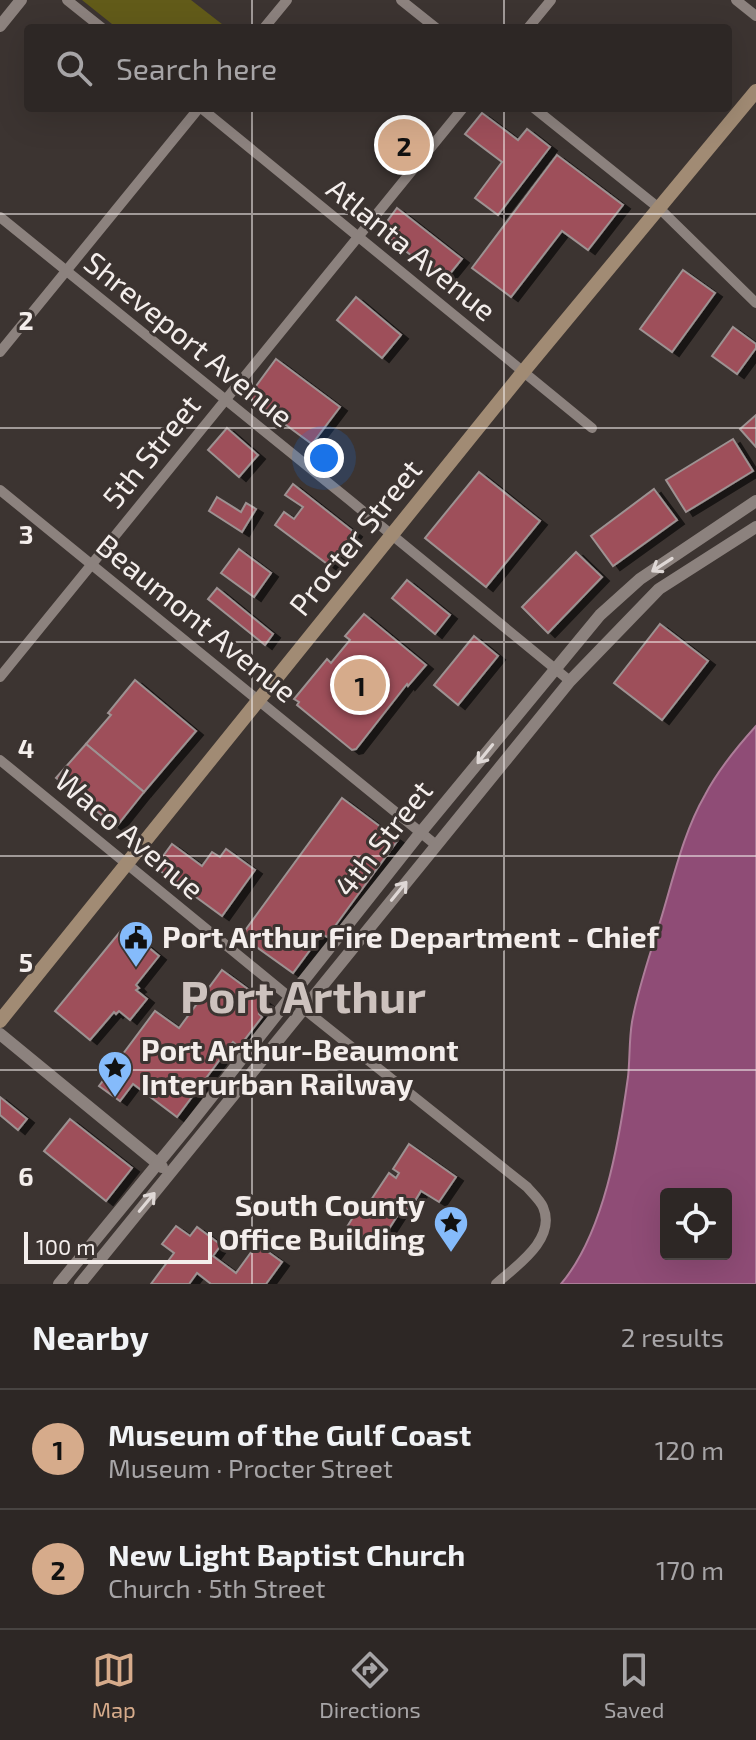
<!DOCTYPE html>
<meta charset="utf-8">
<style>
body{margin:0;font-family:"Exo 2",sans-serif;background:#352f2d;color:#f1f3f6}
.controls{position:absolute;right:24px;bottom:24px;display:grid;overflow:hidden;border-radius:8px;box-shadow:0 8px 32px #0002}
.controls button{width:72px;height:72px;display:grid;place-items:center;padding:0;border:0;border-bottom:2px solid #484442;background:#2d2725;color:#f1f3f6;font:40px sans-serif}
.scale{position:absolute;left:24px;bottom:20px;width:188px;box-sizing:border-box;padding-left:8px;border:4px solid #f4eeec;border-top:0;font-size:22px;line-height:28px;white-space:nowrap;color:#f4eeec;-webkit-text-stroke:6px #3c3431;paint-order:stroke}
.you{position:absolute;left:324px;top:458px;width:28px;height:28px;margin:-20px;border:6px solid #fff;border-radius:50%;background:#1a73e8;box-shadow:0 0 0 12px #1a73e833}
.badge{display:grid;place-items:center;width:52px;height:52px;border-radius:50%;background:#d6ab8b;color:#111;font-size:26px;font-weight:700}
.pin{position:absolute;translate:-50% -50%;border:4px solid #fff;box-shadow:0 2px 8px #0006}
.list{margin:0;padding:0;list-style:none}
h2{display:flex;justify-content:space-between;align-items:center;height:104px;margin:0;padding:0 32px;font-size:34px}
h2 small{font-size:26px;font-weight:400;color:#a7a5a7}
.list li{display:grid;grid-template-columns:52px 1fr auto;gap:24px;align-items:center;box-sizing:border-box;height:120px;padding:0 32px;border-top:2px solid #484442}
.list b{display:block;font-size:30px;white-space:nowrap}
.list p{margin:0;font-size:26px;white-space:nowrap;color:#a7a5a7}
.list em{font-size:26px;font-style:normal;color:#a7a5a7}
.icon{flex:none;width:44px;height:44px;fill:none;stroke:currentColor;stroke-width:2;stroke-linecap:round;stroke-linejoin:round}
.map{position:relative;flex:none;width:756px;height:1284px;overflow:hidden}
.search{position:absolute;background:#2d2725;box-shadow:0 8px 32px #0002;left:24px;right:24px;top:24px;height:88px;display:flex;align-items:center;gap:20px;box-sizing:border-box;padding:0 28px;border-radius:8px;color:#a7a5a7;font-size:30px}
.sheet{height:344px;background:#2d2725}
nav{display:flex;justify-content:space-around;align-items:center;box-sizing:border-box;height:112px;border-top:2px solid #484442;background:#2d2725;font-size:22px;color:#a7a5a7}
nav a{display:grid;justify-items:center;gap:4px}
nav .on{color:#d6ab8b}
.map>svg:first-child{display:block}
</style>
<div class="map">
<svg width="756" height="1284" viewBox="0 0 756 1284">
<defs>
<filter id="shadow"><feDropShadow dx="7" dy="4" stdDeviation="0" flood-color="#0009"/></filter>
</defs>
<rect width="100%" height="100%" fill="#3c3431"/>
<polygon fill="#625b19" points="82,0 191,0 227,28 117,28"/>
<path fill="#8f4c76" stroke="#ad7d99" stroke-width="2" fill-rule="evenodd" d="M 756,726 L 756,1284 L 561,1284 C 604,1233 619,1142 628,1077 C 630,1059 629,1040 632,1022 C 638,988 650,955 660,922 C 673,880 683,833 705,795 C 718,770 737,747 756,726 ZM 666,1194 L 726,1194 L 726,1254 L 666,1254 Z"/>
<g fill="#9e4f5a" stroke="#9d9292" stroke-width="2" filter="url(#shadow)">
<polygon points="482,113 518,140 527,129 550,147 498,215 475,198 502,162 465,134"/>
<polygon points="557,155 623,205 588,250 562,231 511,297 472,268"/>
<polygon points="397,208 462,259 444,281 380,231"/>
<polygon points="683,270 715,293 672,352 640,329"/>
<polygon points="356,297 401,335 382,358 337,320"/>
<polygon points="733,327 756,344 756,348 737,374 712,356"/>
<polygon points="276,359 340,407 312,444 248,397"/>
<polygon points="756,415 756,447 740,429"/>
<polygon points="227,428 258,455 239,477 208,450"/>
<polygon points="733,439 753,471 686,512 666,480"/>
<polygon points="479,472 540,521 486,587 425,538"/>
<polygon points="293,484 355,533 330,566 275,525 284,512 294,519 303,507 285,495"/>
<polygon points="654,489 677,520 613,566 591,536"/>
<polygon points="217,497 241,512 246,503 256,509 242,532 209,511"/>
<polygon points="239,549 271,573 254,597 221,573"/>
<polygon points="576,552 602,577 548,633 522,607"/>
<polygon points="407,580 450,615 435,634 392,598"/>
<polygon points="217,588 273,634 265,645 208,599"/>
<polygon points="364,614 426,665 408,686 407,684 356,749 352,750 297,705 299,702 294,699 327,659 331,663 350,640 345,636"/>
<polygon points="660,624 708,661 662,720 614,683"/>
<polygon points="474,636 498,656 458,705 434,685"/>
<polygon points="135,680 196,731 144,792 86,744 111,715 108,713"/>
<polygon points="86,744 144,792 116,827 56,778"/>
<polygon points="342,798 398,840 327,937 322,934 293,973 241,936"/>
<polygon points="172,844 202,866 212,852 220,857 226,849 255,870 222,916 155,867"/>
<polygon points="124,927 159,956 136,985 139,988 136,990 147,999 130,1020 119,1011 116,1014 114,1012 90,1040 55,1011"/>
<polygon points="222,970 267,1003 259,1014 262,1017 239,1047 233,1042 177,1117 133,1084 120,1101 99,1086 155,1011 179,1028"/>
<polygon points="0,1097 27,1119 18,1130 0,1115"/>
<polygon points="70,1119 132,1168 106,1201 44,1151"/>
<polygon points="409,1144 456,1177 439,1202 421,1191 409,1211 403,1207 378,1246 347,1227 358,1209 363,1212 389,1173 396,1178 399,1173 393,1169"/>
<polygon points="176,1226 190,1236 197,1227 221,1245 213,1256 236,1273 257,1244 282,1262 266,1284 211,1284 197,1273 189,1284 151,1284 174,1253 162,1244"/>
</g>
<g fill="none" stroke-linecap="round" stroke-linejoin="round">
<g stroke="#8c827e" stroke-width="10">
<polyline points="67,0 102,28"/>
<polyline points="401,0 436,28"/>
<polyline points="736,0 756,16"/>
<polyline points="264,28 287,0"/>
<polyline points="528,28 551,0"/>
<polyline points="201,108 592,428"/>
<polyline points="534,108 660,209 756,303"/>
<path d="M 0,217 C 191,371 381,525 570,681"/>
<polyline points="0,352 199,108"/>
<polyline points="0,490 436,845"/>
<polyline points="0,677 463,108"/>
<path d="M 0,760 L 304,1009 L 527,1187 C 532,1193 540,1200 543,1207 C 557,1239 516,1266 496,1284"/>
</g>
<g stroke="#8c827e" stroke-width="12">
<polyline points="0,26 21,0"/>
<polyline points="0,1034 162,1167"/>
<polyline points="59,1284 187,1128 421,832 600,615 640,579 756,501"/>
<polyline points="80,1284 570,681 659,589 756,527"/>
</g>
<polyline stroke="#a18b74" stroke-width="14" points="0,1021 523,372 756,91"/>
</g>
<defs><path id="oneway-shaft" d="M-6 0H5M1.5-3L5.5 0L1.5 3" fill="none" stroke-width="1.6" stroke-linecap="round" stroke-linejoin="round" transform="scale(2)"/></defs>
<g stroke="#dfd8d6">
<use href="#oneway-shaft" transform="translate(662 565) rotate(147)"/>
<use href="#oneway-shaft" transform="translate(485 754) rotate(129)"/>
<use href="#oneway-shaft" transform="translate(399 891) rotate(-51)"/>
<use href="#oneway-shaft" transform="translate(147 1202) rotate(-50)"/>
</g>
<path fill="none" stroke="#f4eeec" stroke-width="2" stroke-opacity="0.55" d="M 252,0 L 252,28M 504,0 L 504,28M 252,108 L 252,1284M 504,108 L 504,1284M 0,214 L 756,214M 0,428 L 756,428M 0,642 L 756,642M 0,856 L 756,856M 0,1070 L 756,1070"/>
<defs>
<symbol id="civic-pin" viewBox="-11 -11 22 30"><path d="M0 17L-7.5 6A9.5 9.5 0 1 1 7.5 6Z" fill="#85bbfb" stroke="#3c3431"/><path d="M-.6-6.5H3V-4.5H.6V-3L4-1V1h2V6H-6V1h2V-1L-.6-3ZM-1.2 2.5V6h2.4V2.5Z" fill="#111"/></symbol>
<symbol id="sight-pin" viewBox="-11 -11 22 30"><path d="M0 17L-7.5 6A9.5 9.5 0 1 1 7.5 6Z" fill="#85bbfb" stroke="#3c3431"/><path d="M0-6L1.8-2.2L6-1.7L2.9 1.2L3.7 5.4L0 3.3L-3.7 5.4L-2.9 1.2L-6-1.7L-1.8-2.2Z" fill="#111"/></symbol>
</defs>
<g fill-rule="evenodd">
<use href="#civic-pin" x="116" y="918" width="40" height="54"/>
<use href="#sight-pin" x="95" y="1048" width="40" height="54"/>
<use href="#sight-pin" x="431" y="1203" width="40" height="54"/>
</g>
<g text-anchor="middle" stroke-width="6" stroke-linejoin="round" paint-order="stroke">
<g font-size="30" fill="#f4eeec" stroke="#3c3431">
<text transform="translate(411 250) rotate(39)" y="10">Atlanta Avenue</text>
<text transform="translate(188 340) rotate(39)" y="10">Shreveport Avenue</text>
<text transform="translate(152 452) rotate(-51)" y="10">5th Street</text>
<text transform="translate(356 538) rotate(-51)" y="10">Procter Street</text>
<text transform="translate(196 619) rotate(39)" y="10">Beaumont Avenue</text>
<text transform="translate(129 835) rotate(40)" y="10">Waco Avenue</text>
<text transform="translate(384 839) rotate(-52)" y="10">4th Street</text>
</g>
<g font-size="30" font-weight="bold" fill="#f4eeec" stroke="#3c3431" text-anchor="start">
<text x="162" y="948">Port Arthur Fire Department - Chief</text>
<text x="141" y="1061">Port Arthur-Beaumont<tspan x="141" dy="34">Interurban Railway</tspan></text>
<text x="425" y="1216" text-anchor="end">South County<tspan x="425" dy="34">Office Building</tspan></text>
</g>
<g font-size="46" font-weight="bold" fill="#cdc2be" stroke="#3c3431">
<text x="303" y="1013">Port Arthur</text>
</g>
</g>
<g font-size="26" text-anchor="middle" font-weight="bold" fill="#f4eeec" stroke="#3c3431" stroke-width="6" stroke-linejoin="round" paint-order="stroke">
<text x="26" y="330">2</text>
<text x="26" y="544">3</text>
<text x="26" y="758">4</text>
<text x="26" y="972">5</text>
<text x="26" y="1186">6</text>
</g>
</svg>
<div class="controls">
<button><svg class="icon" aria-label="locate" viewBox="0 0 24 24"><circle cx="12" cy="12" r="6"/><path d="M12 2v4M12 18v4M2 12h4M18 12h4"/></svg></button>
</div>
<div class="scale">100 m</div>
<div class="you"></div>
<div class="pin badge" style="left:360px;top:685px">1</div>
<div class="pin badge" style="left:404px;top:145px">2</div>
<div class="search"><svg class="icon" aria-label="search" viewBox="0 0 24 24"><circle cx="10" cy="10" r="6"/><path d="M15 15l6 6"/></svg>Search here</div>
</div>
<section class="sheet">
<h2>Nearby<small>2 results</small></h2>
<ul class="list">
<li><span class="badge">1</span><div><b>Museum of the Gulf Coast</b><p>Museum · Procter Street</p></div><em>120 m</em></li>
<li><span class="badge">2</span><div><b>New Light Baptist Church</b><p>Church · 5th Street</p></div><em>170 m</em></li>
</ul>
</section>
<nav>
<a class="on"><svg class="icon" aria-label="map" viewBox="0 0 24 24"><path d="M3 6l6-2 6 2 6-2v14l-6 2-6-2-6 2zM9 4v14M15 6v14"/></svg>Map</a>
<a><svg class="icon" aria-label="directions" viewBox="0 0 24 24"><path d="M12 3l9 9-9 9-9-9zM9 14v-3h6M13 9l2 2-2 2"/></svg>Directions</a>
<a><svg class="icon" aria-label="saved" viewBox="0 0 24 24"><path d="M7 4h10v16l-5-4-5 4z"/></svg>Saved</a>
</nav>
